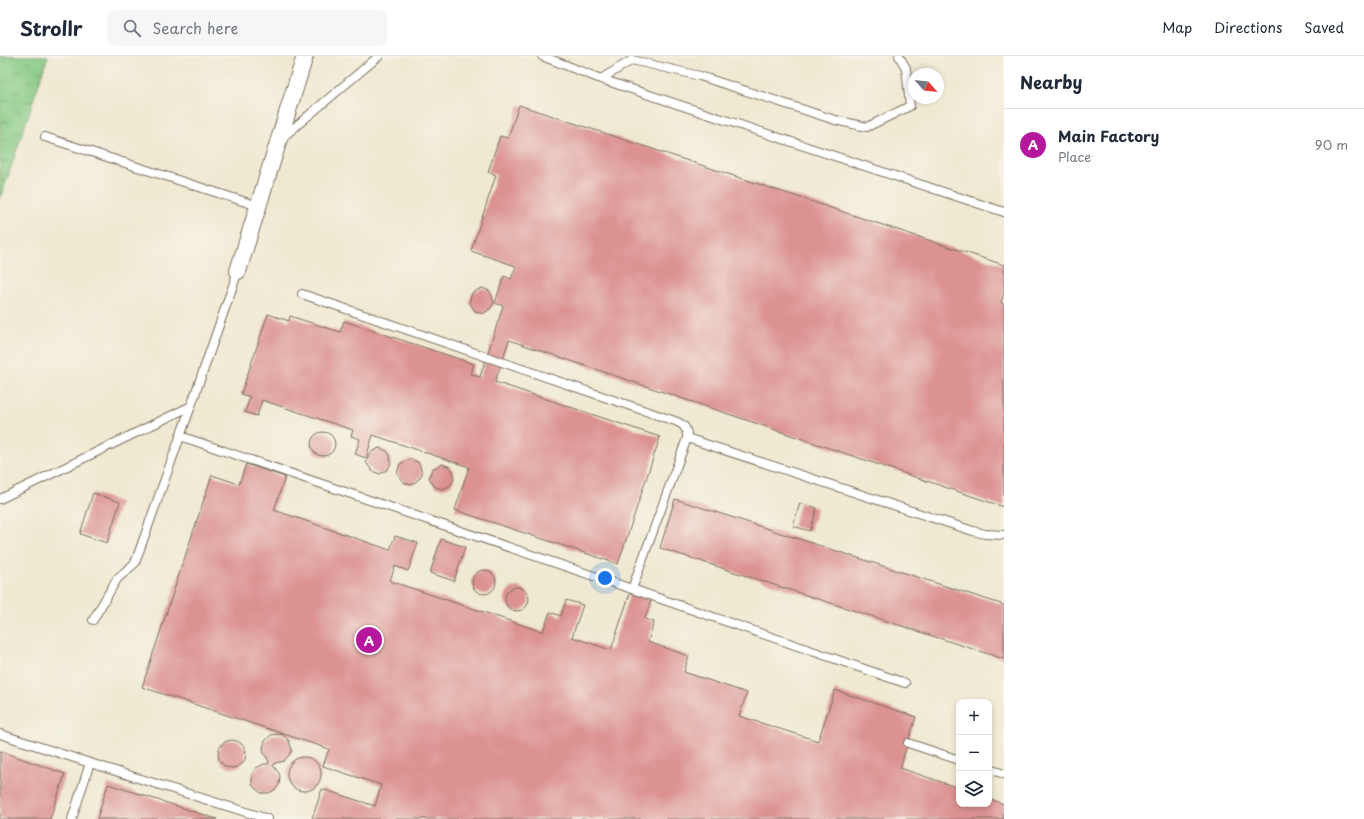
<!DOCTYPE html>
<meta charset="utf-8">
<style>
body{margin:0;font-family:"Playpen Sans",sans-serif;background:#f6f6f7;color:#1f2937}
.controls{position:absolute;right:12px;bottom:12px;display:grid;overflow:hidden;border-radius:8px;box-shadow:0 2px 6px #0003}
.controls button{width:36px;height:36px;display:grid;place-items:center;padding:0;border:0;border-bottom:1px solid #e0e1e3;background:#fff;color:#1f2937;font:20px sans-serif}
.compass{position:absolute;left:908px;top:12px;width:36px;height:36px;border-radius:50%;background:#fff;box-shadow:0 2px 6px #0003;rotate:117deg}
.you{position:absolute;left:605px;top:522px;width:14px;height:14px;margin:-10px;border:3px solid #fff;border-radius:50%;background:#1a73e8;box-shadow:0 0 0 6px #1a73e833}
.badge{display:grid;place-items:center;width:26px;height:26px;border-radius:50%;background:#b5179e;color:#fff;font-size:13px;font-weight:700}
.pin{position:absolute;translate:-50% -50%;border:2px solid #fff;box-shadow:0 1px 4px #0006}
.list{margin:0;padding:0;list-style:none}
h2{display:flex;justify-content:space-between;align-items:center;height:52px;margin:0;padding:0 16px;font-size:17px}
h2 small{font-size:13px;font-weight:400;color:#747a83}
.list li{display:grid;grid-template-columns:26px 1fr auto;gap:12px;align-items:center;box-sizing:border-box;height:72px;padding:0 16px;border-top:1px solid #e0e1e3}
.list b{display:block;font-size:15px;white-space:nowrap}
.list p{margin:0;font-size:13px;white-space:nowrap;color:#747a83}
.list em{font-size:13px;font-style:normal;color:#747a83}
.icon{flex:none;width:22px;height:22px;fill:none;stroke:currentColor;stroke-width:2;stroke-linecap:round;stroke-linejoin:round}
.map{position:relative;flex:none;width:1004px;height:763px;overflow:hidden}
header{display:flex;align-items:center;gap:24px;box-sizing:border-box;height:56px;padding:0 20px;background:#fff;border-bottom:1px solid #e0e1e3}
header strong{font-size:19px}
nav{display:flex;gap:22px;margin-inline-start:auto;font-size:14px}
.search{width:280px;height:36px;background:#f6f6f7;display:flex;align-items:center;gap:10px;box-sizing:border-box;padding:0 14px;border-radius:8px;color:#747a83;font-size:15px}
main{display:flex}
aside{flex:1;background:#fff}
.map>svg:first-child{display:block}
</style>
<header>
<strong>Strollr</strong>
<div class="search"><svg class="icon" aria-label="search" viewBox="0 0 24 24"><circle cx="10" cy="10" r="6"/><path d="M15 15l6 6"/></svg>Search here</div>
<nav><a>Map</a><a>Directions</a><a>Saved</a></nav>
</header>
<main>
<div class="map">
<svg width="1004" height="763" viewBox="0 0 1004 763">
<defs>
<pattern id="grass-tufts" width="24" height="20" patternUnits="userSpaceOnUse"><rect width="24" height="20" fill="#86ca84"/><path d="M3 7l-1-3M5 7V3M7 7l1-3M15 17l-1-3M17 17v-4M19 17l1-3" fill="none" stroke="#6fa46b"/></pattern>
</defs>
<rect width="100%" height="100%" fill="#f7f3e8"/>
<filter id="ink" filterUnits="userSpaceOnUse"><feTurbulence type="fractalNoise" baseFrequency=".025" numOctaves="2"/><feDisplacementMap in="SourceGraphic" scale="8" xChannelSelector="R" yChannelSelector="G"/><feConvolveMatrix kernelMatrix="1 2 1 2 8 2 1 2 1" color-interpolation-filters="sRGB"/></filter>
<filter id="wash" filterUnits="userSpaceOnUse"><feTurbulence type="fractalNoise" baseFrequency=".012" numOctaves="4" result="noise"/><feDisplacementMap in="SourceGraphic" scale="16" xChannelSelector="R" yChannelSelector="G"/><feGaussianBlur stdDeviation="0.9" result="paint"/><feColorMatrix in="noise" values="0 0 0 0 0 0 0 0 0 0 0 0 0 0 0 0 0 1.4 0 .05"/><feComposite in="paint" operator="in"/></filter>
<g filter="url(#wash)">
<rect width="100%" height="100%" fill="#efe9d1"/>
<polygon fill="url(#grass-tufts)" stroke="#607a51" points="0,0 48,0 0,144"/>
<g id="blocks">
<g fill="#db9291">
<polygon points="519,49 1004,209 1004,237 1001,247 1004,248 1004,451 509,284 495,326 660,381 618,508 455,454 469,411 373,379 366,402 355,398 360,383 351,380 353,374 262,344 257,360 245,356 250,341 241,338 268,258 289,265 290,260 340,276 344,265 474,308 471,318 480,321 503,250 495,247 504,220 511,223 516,210 471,195 496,119 488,116 500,80 508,82"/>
<polygon points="482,232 490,235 492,240 494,247 490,253 483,258 475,255 469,246 472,237"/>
<circle cx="323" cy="388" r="12"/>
<polygon points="379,392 387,395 390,400 391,407 388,413 380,418 372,415 366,406 370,397"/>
<polygon points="410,403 418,406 420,410 422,418 418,424 411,429 403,426 397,417 400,408"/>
<polygon points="246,408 285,421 274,454 390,494 395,480 418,487 408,515 395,510 390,525 543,576 550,556 561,560 566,544 583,549 572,581 611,594 630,537 651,544 645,563 654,566 648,586 689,600 684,616 747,637 739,660 818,685 835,634 916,661 900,712 959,732 959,748 989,748 989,743 1004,748 1004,763 312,763 322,733 375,750 381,729 323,710 329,693 142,631 212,419 239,428"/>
<polygon points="442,408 450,411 453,415 454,423 451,429 443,433 435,431 429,422 432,413"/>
<polygon points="93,437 120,446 107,487 80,478"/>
<polygon points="675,443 1004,549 1004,603 660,492"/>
<polygon points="800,447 817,452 810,475 793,470"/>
<polygon points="441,483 465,491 454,525 430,517"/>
<circle cx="484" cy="526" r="12"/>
<circle cx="517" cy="543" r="12"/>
<polygon points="279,678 283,679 289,685 292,694 290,698 284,705 275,707 273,710 279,717 280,720 279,729 276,733 269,737 261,737 255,732 252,728 252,719 256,712 264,708 268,708 269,705 264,697 263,692 265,685 271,679"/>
<circle cx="232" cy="698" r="14"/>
<polygon points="0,695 65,718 50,763 0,763"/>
<circle cx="304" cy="718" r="17"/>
<polygon points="108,728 217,763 97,763"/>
</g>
</g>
</g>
<g filter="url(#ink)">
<use href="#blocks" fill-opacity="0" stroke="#7a6d5d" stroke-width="1"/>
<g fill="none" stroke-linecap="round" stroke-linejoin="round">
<defs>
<g id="lane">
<polyline points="542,0 601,23 1004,156"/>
<polyline points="601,23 632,4 700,20 835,64 867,71 910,50 906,12 899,0"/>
<polyline points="45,81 258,150"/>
<polyline points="282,82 379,0"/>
<path d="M 302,238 L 672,364 C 682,367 688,371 687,382"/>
<polyline points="180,380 632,533 687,382 973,475 985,478 1004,479"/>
<polyline points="0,443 191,350 238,215"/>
<polyline points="632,533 905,627"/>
<polyline points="93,564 117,523 135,507 191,350"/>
<polyline points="0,678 90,707 72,763"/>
<polyline points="908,687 959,704"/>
<polyline points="90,707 268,763"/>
<polyline points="989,713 1004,718"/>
</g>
<polyline id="street" points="238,215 305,0"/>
</defs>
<use href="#lane" stroke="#7a6d5d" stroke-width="10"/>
<use href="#street" stroke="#7a6d5d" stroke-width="18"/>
<use href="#lane" stroke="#fff" stroke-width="8"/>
<use href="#street" stroke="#fff" stroke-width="16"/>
</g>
</g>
</svg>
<div class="controls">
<button>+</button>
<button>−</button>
<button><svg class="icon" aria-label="layers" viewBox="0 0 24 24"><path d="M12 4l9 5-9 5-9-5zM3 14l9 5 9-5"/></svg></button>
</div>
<svg class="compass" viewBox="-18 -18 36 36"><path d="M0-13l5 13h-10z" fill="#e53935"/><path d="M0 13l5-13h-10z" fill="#747a83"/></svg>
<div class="you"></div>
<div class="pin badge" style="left:369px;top:584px">A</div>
</div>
<aside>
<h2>Nearby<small></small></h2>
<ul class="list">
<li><span class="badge">A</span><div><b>Main Factory</b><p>Place</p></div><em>90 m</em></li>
</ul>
</aside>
</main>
